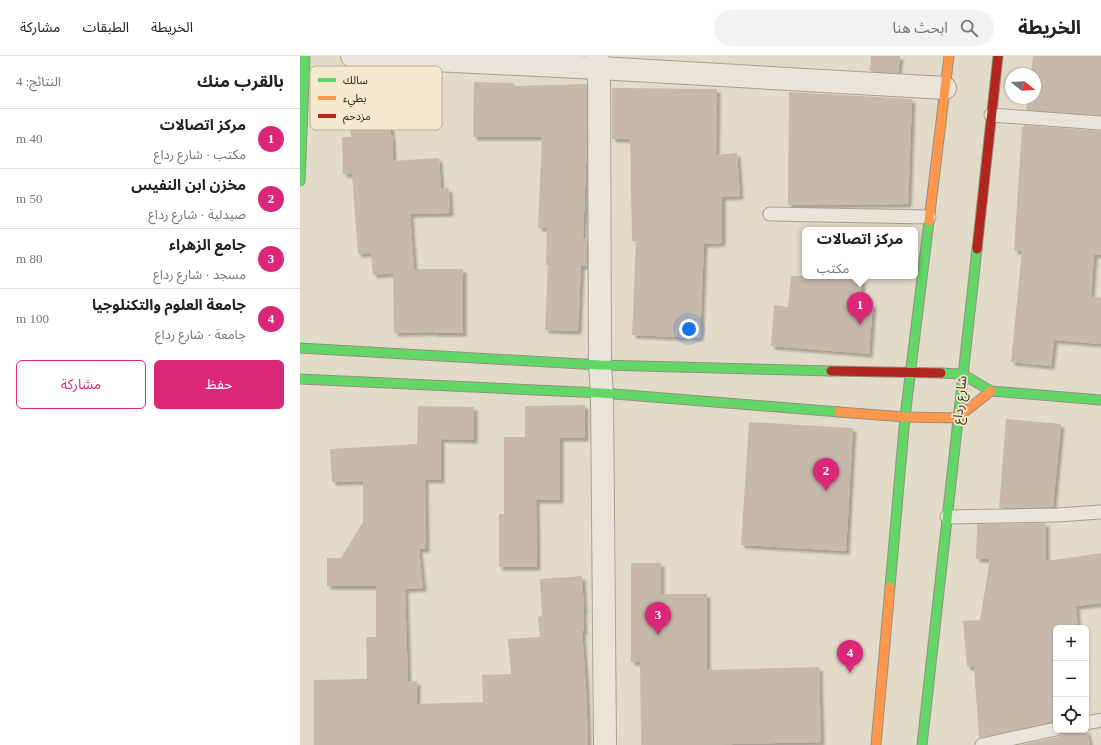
<!DOCTYPE html>
<html lang="ar">
<meta charset="utf-8">
<style>
body{margin:0;font-family:"Times New Roman","Noto Sans Arabic",serif;background:#f2f2f2;color:#202124;direction:rtl}
.controls{position:absolute;right:12px;bottom:12px;display:grid;overflow:hidden;border-radius:6px;box-shadow:0 1px 3px #0004}
.controls button{width:36px;height:36px;display:grid;place-items:center;padding:0;border:0;border-bottom:1px solid #e0e0e0;background:#fff;color:#202124;font:20px sans-serif}
.compass{position:absolute;left:705px;top:12px;width:36px;height:36px;border-radius:50%;background:#fff;box-shadow:0 1px 3px #0004;rotate:108deg}
.you{position:absolute;left:389px;top:273px;width:14px;height:14px;margin:-10px;border:3px solid #fff;border-radius:50%;background:#1a73e8;box-shadow:0 0 0 6px #1a73e833}
.badge{display:grid;place-items:center;width:26px;height:26px;border-radius:50%;background:#db2777;color:#fff;font-size:13px;font-weight:700}
.pin{position:absolute;translate:-50% -33px;filter:drop-shadow(0 1px 2px #0008)}
.pin::after{content:'';position:absolute;top:21px;width:14px;height:12px;background:inherit;clip-path:polygon(0 0,100% 0,50% 100%)}
.popup{position:absolute;left:502px;top:171px;width:116px;height:52px;box-sizing:border-box;display:grid;place-content:center;border-radius:6px;background:#fff;filter:drop-shadow(0 1px 3px #0005);font-size:13px;white-space:nowrap;color:#757577}
.popup b{font-size:15px;color:#202124}
.popup::after{content:'';position:absolute;left:50%;top:100%;margin-left:-8px;border:8px solid transparent;border-top-color:#fff}
.list{margin:0;padding:0;list-style:none}
h2{display:flex;justify-content:space-between;align-items:center;height:52px;margin:0;padding:0 16px;font-size:17px}
h2 small{font-size:13px;font-weight:400;color:#757577}
.list li{display:grid;grid-template-columns:26px 1fr auto;gap:12px;align-items:center;box-sizing:border-box;height:60px;padding:0 16px;border-top:1px solid #e0e0e0}
.list b{display:block;font-size:15px;white-space:nowrap}
.list p{margin:0;font-size:13px;white-space:nowrap;color:#757577}
.list em{font-size:13px;font-style:normal;color:#757577}
.actions{display:flex;gap:8px;padding:12px 16px}
.actions a{flex:1;padding:9px 0;border:1px solid #db2777;border-radius:6px;text-align:center;font-size:14px;color:#db2777}
.actions .main{background:#db2777;color:#fff}
.icon{flex:none;width:22px;height:22px;fill:none;stroke:currentColor;stroke-width:2;stroke-linecap:round;stroke-linejoin:round}
.map{position:relative;flex:none;width:801px;height:689px;overflow:hidden;direction:ltr}
header{display:flex;align-items:center;gap:24px;box-sizing:border-box;height:56px;padding:0 20px;background:#fff;border-bottom:1px solid #e0e0e0}
header strong{font-size:19px}
nav{display:flex;gap:22px;margin-inline-start:auto;font-size:14px}
.search{width:280px;height:36px;background:#f2f2f2;display:flex;align-items:center;gap:10px;box-sizing:border-box;padding:0 14px;border-radius:22px;color:#757577;font-size:15px}
main{display:flex}
aside{flex:1;background:#fff}
.map>svg:first-child{display:block}
</style>
<header>
<strong>الخريطة</strong>
<div class="search"><svg class="icon" aria-label="search" viewBox="0 0 24 24"><circle cx="10" cy="10" r="6"/><path d="M15 15l6 6"/></svg>ابحث هنا</div>
<nav><a>الخريطة</a><a>الطبقات</a><a>مشاركة</a></nav>
</header>
<main>
<div class="map">
<svg width="801" height="689" viewBox="0 0 801 689">
<defs>
<filter id="shadow"><feDropShadow dx="3.5" dy="3.5" stdDeviation="1" flood-color="#0004"/></filter>
</defs>
<rect width="100%" height="100%" fill="#e2dbc8"/>
<g fill="#c6b9aa" filter="url(#shadow)">
<polygon points="571,0 600,0 598,17 570,15"/>
<polygon points="733,0 801,0 801,59 726,54 728,42 735,42 735,18 731,18"/>
<polygon points="89,21 91,79 92,79 93,105 139,102 141,133 149,132 150,157 110,158 114,213 163,213 163,277 134,277 134,276 94,277 93,217 73,219 71,197 58,198 52,118 43,118 42,81 51,81 48,23"/>
<polygon points="174,26 214,27 214,30 287,28 287,84 283,182 287,182 287,210 281,210 278,275 245,274 248,209 246,209 247,172 238,172 242,81 173,81"/>
<polygon points="312,32 417,33 416,99 437,97 440,140 422,141 422,187 404,188 400,282 332,279 336,185 332,185 330,83 312,83"/>
<polygon points="489,36 612,43 608,148 488,149"/>
<polygon points="724,69 801,75 801,199 794,199 791,241 801,242 801,288 754,284 751,310 711,306 722,195 714,195 722,71 724,71"/>
<polygon points="491,220 562,220 560,247 573,248 569,298 471,290 474,249 488,251"/>
<polygon points="285,349 285,382 260,382 260,444 236,444 237,511 199,511 199,458 204,458 204,381 225,381 225,350"/>
<polygon points="118,350 174,351 174,384 141,383 141,424 125,424 126,493 119,493 123,532 105,533 108,626 117,625 117,648 183,646 182,619 211,618 208,583 240,581 238,561 242,560 240,523 282,520 284,554 283,554 284,575 282,575 286,632 288,689 14,689 14,624 67,623 66,581 76,581 76,530 27,530 27,502 41,502 63,466 63,425 32,426 30,393 117,388"/>
<polygon points="706,363 761,368 753,451 699,452"/>
<polygon points="449,366 553,372 546,495 441,489"/>
<polygon points="746,467 746,505 801,497 801,547 776,550 778,572 756,572 756,665 679,682 674,611 667,611 663,565 680,564 690,503 676,503 677,468"/>
<polygon points="331,507 361,507 361,538 407,538 407,614 519,611 521,686 392,689 341,689 340,606 331,606"/>
<polygon points="764,674 787,675 790,689 720,689 758,681 762,679"/>
</g>
<g fill="none" stroke-linecap="round" stroke-linejoin="round">
<defs>
<g id="lane">
<polyline points="691,59 801,67"/>
<polyline points="470,158 629,161"/>
<polyline points="647,461 757,459 801,456"/>
<polyline points="786,667 801,664"/>
<polyline points="682,689 756,673"/>
</g>
<g id="street">
<polyline points="52,0 299,12 645,32"/>
<polyline points="297,0 299,12 300,309 302,337 305,689"/>
</g>
<g id="fast">
<polyline points="0,125 5,0"/>
<polyline points="0,292 300,309 531,315"/>
<polyline points="641,317 662,318 691,335 801,344"/>
<polyline points="0,323 302,337 539,356"/>
<polyline points="590,531 605,361 629,165"/>
<polyline points="622,689 677,193"/>
</g>
<g id="slow">
<polyline points="629,165 649,0"/>
<polyline points="539,356 605,361 657,362 691,335"/>
<polyline points="576,689 590,531"/>
</g>
<g id="jam">
<polyline points="677,193 698,0"/>
<polyline points="531,315 641,317"/>
</g>
</defs>
<use href="#lane" stroke="#a79f92" stroke-width="15"/>
<use href="#street" stroke="#a79f92" stroke-width="24"/>
<use href="#fast" stroke="#968f82" stroke-width="11"/>
<use href="#slow" stroke="#968f82" stroke-width="11"/>
<use href="#jam" stroke="#968f82" stroke-width="11"/>
<use href="#lane" stroke="#eae5db" stroke-width="13"/>
<use href="#street" stroke="#eae5db" stroke-width="22"/>
<use href="#fast" stroke="#63d668" stroke-width="9"/>
<use href="#slow" stroke="#ff974d" stroke-width="9"/>
<use href="#jam" stroke="#b3261e" stroke-width="9"/>
</g>
<g text-anchor="middle" stroke-width="3.5" stroke-linejoin="round" paint-order="stroke">
<g font-size="13" fill="#35281c" stroke="#f5e9cd">
<text transform="translate(659 344) rotate(-84)" y="5">شارع رداع</text>
</g>
</g>
<rect x="10" y="10" width="132" height="64" rx="6" fill="#f5e9cd" stroke="#bbaf98" stroke-width="1"/>
<rect x="18" y="22" width="18" height="4" fill="#63d668"/>
<rect x="18" y="40" width="18" height="4" fill="#ff974d"/>
<rect x="18" y="58" width="18" height="4" fill="#b3261e"/>
<g font-size="11" fill="#35281c">
<text x="43" y="28">سالك</text>
<text x="43" y="46">بطيء</text>
<text x="43" y="64">مزدحم</text>
</g>
</svg>
<div class="controls">
<button>+</button>
<button>−</button>
<button><svg class="icon" aria-label="locate" viewBox="0 0 24 24"><circle cx="12" cy="12" r="6"/><path d="M12 2v4M12 18v4M2 12h4M18 12h4"/></svg></button>
</div>
<svg class="compass" viewBox="-18 -18 36 36"><path d="M0-13l5 13h-10z" fill="#e53935"/><path d="M0 13l5-13h-10z" fill="#757577"/></svg>
<div class="you"></div>
<div class="pin badge" style="left:560px;top:269px">1</div>
<div class="popup"><b>مركز اتصالات</b>مكتب</div>
<div class="pin badge" style="left:526px;top:435px">2</div>
<div class="pin badge" style="left:358px;top:579px">3</div>
<div class="pin badge" style="left:550px;top:617px">4</div>
</div>
<aside>
<h2>بالقرب منك<small>النتائج: 4</small></h2>
<ul class="list">
<li><span class="badge">1</span><div><b>مركز اتصالات</b><p>مكتب · شارع رداع</p></div><em>40 m</em></li>
<li><span class="badge">2</span><div><b>مخزن ابن النفيس</b><p>صيدلية · شارع رداع</p></div><em>50 m</em></li>
<li><span class="badge">3</span><div><b>جامع الزهراء</b><p>مسجد · شارع رداع</p></div><em>80 m</em></li>
<li><span class="badge">4</span><div><b>جامعة العلوم والتكنلوجيا</b><p>جامعة · شارع رداع</p></div><em>100 m</em></li>
</ul>
<div class="actions"><a class="main">حفظ</a><a>مشاركة</a></div>
</aside>
</main>
